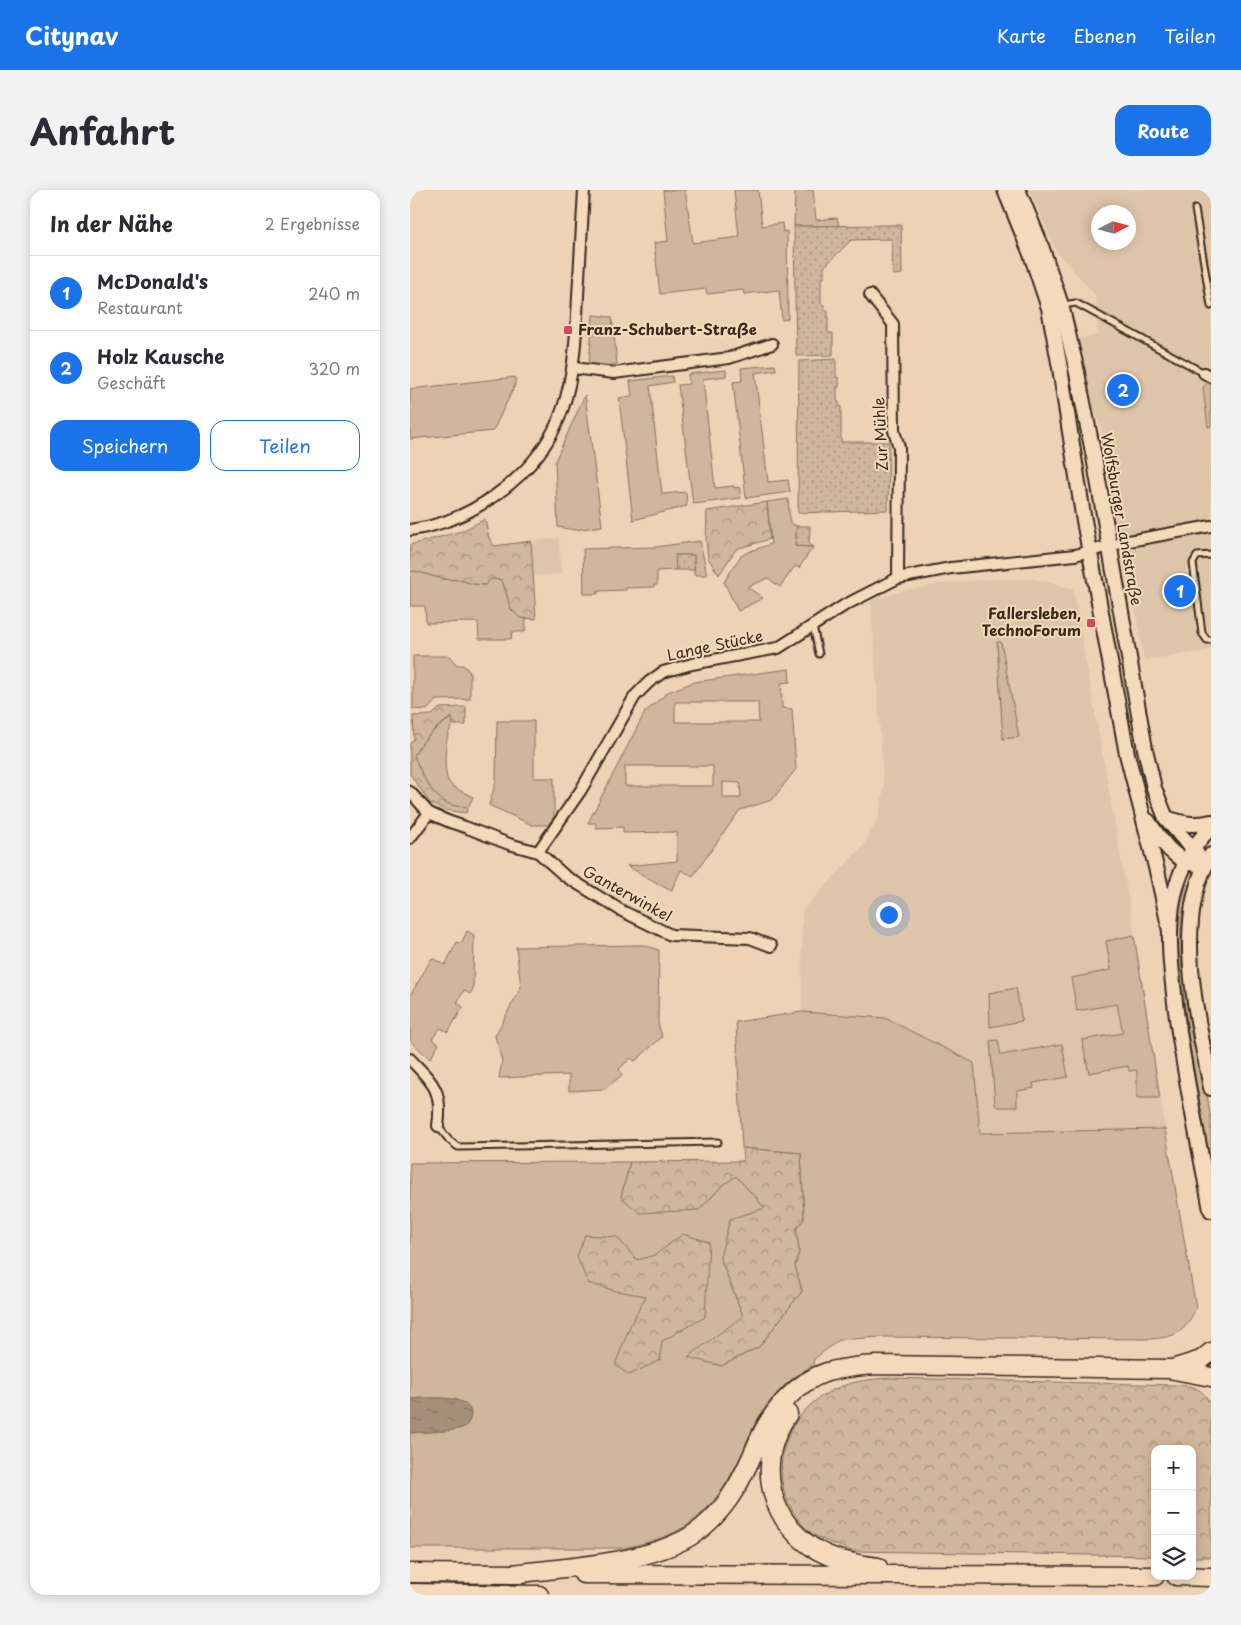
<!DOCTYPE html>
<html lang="de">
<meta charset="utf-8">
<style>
body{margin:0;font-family:"Playpen Sans",sans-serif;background:#f2f2f3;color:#2b2b33}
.controls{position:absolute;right:15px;bottom:15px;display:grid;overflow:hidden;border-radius:10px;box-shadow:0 2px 12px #0003}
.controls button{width:45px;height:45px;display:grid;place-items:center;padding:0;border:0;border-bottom:1px solid #e1e1e2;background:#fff;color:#2b2b33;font:25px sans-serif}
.compass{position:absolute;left:681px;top:15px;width:45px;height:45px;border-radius:50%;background:#fff;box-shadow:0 2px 12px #0003;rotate:84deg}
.you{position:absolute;left:478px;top:724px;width:18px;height:18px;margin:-12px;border:4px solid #fff;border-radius:50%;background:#1a73e8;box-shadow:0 0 0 8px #1a73e833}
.badge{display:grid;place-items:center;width:32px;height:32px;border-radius:50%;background:#1a73e8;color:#fff;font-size:16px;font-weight:700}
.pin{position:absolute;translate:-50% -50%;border:2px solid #fff;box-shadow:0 1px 5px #0006}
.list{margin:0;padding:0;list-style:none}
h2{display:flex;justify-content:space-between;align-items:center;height:65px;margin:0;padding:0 20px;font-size:21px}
h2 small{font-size:16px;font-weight:400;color:#7c7c81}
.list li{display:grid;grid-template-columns:32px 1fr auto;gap:15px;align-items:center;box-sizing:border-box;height:75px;padding:0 20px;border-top:1px solid #e1e1e2}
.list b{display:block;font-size:19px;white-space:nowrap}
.list p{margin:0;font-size:16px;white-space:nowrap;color:#7c7c81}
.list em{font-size:16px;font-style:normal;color:#7c7c81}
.actions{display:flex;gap:10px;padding:15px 20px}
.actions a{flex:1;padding:11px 0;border:1px solid #1a73e8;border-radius:15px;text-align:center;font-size:18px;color:#1a73e8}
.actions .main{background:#1a73e8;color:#fff}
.icon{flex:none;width:28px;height:28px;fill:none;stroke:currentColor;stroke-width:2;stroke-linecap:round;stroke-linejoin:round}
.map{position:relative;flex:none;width:801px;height:1405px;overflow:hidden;border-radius:15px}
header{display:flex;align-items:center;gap:30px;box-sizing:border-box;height:70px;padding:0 25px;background:#1a73e8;color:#fff}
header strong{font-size:24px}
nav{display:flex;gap:28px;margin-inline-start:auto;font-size:18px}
.intro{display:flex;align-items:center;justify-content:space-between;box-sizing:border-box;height:120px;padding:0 30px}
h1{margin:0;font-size:35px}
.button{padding:12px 22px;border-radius:15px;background:#1a73e8;color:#fff;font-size:18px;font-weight:700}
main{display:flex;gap:30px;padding:0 30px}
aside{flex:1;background:#fff;border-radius:15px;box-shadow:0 2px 12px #0003}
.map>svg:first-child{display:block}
</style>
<header>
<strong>Citynav</strong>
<nav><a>Karte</a><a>Ebenen</a><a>Teilen</a></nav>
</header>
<div class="intro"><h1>Anfahrt</h1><a class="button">Route</a></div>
<main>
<aside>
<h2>In der Nähe<small>2 Ergebnisse</small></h2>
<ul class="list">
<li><span class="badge">1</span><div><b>McDonald's</b><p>Restaurant</p></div><em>240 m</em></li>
<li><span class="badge">2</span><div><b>Holz Kausche</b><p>Geschäft</p></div><em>320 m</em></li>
</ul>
<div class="actions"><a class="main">Speichern</a><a>Teilen</a></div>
</aside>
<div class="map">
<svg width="801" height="1405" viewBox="0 0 801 1405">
<defs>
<pattern id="forest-crowns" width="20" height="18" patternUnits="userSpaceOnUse" patternTransform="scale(1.25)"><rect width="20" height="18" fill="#d0b69c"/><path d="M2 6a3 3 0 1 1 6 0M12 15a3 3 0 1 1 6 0" fill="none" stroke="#aa947f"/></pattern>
<pattern id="garden-dots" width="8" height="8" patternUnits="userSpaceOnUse" patternTransform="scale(1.25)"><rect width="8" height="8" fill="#d0b69c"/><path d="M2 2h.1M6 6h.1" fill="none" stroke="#aa947f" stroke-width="1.8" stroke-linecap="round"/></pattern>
<pattern id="water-ripples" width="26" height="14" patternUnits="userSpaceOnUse" patternTransform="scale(1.25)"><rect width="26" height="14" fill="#a68f79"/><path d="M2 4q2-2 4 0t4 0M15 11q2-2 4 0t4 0" fill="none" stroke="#887563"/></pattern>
</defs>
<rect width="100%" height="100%" fill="#edd2b5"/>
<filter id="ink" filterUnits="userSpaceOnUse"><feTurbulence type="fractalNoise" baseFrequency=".02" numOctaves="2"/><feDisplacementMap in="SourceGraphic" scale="10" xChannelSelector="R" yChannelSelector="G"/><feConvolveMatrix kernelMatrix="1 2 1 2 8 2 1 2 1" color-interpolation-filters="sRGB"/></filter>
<g filter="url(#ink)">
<g fill="#dec4a8" fill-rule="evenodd">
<path d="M 619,0 L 801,0 L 801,460 L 734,470 L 717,369 L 702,311 L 701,281 L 698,262 L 693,243 L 683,218 L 666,149 L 688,145 L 685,105 L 647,62 ZM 688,22 L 718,22 L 718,52 L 688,52 Z"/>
<polygon points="149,348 151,384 124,386 121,351"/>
<polygon points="581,389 624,389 663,399 722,730 755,939 569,943 564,873 475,828 392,822 392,721 453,656 469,626 474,598 461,411 491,401 532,394"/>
</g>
<g fill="#d0b69c" stroke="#86705d" fill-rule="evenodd">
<polygon points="253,0 275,0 283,53 329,47 324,0 348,0 352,36 372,33 373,42 377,41 378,129 372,130 369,100 334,104 333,100 297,104 296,99 250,104 244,53 258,51"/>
<polygon points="385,0 403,0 406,30 427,28 429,36 384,36"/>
<polygon points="183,125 202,127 207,174 192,177 179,173"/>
<polygon points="365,175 366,180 345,183 358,292 378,290 380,302 336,308 323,192 332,191 331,178"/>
<polygon points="316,180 316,186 293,189 305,298 324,296 325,298 329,297 331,308 283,314 268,195 279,194 278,184"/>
<polygon points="262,186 263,192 240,196 252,304 276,302 277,316 223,330 209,208 222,206 220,191"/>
<polygon points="105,187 105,195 83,241 0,249 0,199"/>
<polygon points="798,192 801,194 801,236 798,237 793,198"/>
<polygon points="175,205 192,336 165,340 148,337 145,271"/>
<polygon points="378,309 380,333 387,336 385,356 403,357 389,378 385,376 370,397 358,388 337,397 353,408 328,421 314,392 330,367 338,362 361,354 357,312"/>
<polygon points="290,351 297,385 284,385 284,365 266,365 266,380 247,381 247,395 244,395 244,397 216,398 216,400 188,401 188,404 174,404 173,359 245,357"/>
<polygon points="5,381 33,389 50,390 63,394 75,395 81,389 92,389 101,419 110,428 116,428 115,442 102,442 101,449 69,449 68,432 16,433 15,416 0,416 0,382"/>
<polygon points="587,452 591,452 609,547 593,549"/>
<polygon points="3,466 39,466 47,475 53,475 60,482 60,509 26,510 17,520 3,519"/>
<path d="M 379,479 L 380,492 L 371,493 L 372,518 L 382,519 L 386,579 L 362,610 L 330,620 L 283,686 L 271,680 L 261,701 L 217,676 L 267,671 L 267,642 L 213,643 L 213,637 L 186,638 L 186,633 L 178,633 L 235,522 L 258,502 L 284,492 ZM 265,512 L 348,512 L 349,532 L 265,532 ZM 303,576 L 303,596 L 215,596 L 215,576 ZM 313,592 L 330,593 L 331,608 L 313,608 Z"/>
<path d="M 43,527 C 43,536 40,537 38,545 C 35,555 33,584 39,592 C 44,599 56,603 63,607 L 58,618 C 52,617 44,616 38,614 C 20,605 10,582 4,565 C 15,547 25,538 43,527 Z"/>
<polygon points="87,531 124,531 124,588 144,588 144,627 138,635 122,635 79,615 86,591"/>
<polygon points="776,694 779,695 771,732 771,770 782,849 796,899 801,930 801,978 779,850 769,770 768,732"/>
<polygon points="57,741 64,745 63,799 60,804 54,800 47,813 53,817 38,842 30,838 22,849 29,854 20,869 0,850 0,806 22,768 35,775 47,752 51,754"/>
<polygon points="724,745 750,908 727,908 727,880 719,881 718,876 679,883 672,850 713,843 707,814 667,821 661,788 701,780 696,751"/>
<polygon points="233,755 249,760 248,833 252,847 225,871 221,868 209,879 212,885 195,899 159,901 159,885 89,888 92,871 85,846 111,797 106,757"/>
<polygon points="606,798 612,831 580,837 579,803"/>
<path d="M 392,822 L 475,828 L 564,873 L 570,943 L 755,939 L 786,1118 C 774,1143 767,1147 740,1149 L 470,1147 L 429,1150 L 404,1169 L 403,1175 C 374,1192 354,1213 340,1244 C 337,1250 335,1256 333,1262 C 321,1288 307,1312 284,1330 C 265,1346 237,1353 214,1358 L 0,1358 L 0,1243 L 34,1240 L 47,1209 L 0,1209 L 0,973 L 220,972 L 211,1007 L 289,1020 L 313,995 L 326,986 L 355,1018 L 310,1067 L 333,1126 L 311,1176 L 349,1157 L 392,1101 L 385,1076 L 389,1061 L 386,1038 L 394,1029 L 391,963 L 332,958 L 326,832 Z"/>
<polygon points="588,850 591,865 652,854 658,887 623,893 624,898 607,901 607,917 587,917 585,915 580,851"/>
</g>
<g fill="url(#forest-crowns)" stroke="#86705d">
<polygon points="357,312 360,349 326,359 309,385 298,368 296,350 297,321"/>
<polygon points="75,329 79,348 84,356 121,351 126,429 110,428 101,419 92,390 81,389 75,395 63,394 50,390 33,389 5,381 0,382 0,355 52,341"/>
<path d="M 56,517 L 56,535 L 43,535 L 42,527 C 24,538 15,547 4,565 C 10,582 21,605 38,614 C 44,616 52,617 58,618 L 56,623 L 35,620 L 20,613 L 0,584 L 0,553 L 4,549 L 3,526 L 22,525 L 30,518 Z"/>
<polygon points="332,958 391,963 394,1029 386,1039 389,1061 385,1076 392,1101 349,1157 311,1176 278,1167 333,1126 310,1067 320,1029 355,1018 326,986 313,995 289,1020 230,1023 211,1007 220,972 333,971"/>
<polygon points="273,1044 299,1052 295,1127 252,1151 250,1170 219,1185 205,1175 220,1136 236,1106 206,1101 178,1093 167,1067 175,1045 207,1047 227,1070 245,1065"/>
<path d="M 479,1188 L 767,1195 C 786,1196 791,1198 801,1214 L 801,1367 L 782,1367 L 782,1259 L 745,1259 L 745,1366 L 441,1361 C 430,1356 417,1352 406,1346 C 395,1340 387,1328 381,1318 C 361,1282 373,1237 404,1212 C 428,1193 450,1190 479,1188 Z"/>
</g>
<g fill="url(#garden-dots)" stroke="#86705d">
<polygon points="491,35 492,84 483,85 482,49 441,50 414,77 414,88 411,88 411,114 414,115 414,120 418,120 418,143 423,143 423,165 386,166 384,36"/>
<polygon points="426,169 426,187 429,188 429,197 427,197 427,211 429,212 429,216 431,216 431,252 479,252 478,320 388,323 389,171"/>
<polygon points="387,336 400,336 399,354 403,357 385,356"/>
<polygon points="265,365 284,365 284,380 266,380"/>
</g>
<path fill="url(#water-ripples)" stroke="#7b6755" d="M 0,1209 C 15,1208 60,1203 61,1224 C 61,1229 58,1235 54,1237 C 45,1242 12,1242 0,1243 Z"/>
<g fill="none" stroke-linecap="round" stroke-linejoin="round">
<defs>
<g id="lane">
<polyline points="785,19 801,116"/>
<polyline points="653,115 666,113 794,183"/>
<polyline points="801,365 787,366 783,373 792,443 797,450 801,450"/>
<polyline points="403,436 409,464"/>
<polyline points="28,936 39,950 48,957 308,952"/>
</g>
<g id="street">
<polyline points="460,105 483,134 484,241 489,257 488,388"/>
<polyline points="163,178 204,183 319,168 362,154"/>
<polyline points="794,183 801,187"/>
<path d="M 0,340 C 31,336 61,323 87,304 C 160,252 164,189 168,106 C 170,71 172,35 174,0"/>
<polyline points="0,602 19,623"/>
<polyline points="0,648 19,623 40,632 55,637 99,654 128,662 171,600 225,506 239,492 253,482 282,474 368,458 435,415 488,388 541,378 665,365 719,351 801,336"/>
<polyline points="128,662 155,686 212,721 261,745 340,748 361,756"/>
<path d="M 0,869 C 23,893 33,900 28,936"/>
</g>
<g id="secondary">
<polyline points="595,0 621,64 639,118 650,178 673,325 717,564 748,685 760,741"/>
<polyline points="608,0 630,53 651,115 665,173 684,267 735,559 744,598 756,628 772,647 784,659 794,676"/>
<path d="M 756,628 C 774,634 783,636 801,632"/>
<path d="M 738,631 C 751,650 762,669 785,674"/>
<path d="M 801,638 C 781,655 766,689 762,715 C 757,750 762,786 766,821 C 775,888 789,954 801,1020"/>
<path d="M 801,665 C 761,730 788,828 801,898"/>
</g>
<g id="highway">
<polyline points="762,1179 791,1170 801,1162"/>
<path d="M 378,1224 C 347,1269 356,1326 402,1357 C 422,1370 445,1374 468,1377"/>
<polyline points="0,1383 112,1384"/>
<path d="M 102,1384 C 155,1377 249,1374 292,1338 C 321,1314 334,1285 349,1250 C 362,1221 386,1192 417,1182 C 433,1178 449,1176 466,1175 L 759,1179 L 801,1187"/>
<path d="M 173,1384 C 363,1386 554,1385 745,1386"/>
<polyline points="766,1386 801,1387"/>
<polyline points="0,1403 129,1405"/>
</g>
</defs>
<use href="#lane" stroke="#3b2a1e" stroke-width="9"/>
<use href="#street" stroke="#3b2a1e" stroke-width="14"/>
<use href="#secondary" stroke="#3b2a1e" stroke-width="18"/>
<use href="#highway" stroke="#3b2a1e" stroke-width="21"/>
<use href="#lane" stroke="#f4d9bb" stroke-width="5"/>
<use href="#street" stroke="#f4d9bb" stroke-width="10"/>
<use href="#secondary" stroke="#f4d9bb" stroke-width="14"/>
<use href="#highway" stroke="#f4d9bb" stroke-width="18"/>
</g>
</g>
<g fill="#d1495b" stroke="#f4d9bb" stroke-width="2">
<rect x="153" y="135" width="10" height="10" rx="2.5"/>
<rect x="676" y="428" width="10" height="10" rx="2.5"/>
</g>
<g text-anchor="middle" stroke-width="4" stroke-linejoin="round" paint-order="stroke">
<g font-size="15" font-weight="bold" fill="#3b2a1e" stroke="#f4d9bb" text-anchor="start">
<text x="168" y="145">Franz-Schubert-Straße</text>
<text x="671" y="429" text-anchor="end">Fallersleben,<tspan x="671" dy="17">TechnoForum</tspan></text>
</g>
<g font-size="15" fill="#3b2a1e" stroke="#f4d9bb">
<text transform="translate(471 244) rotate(-93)" y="5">Zur Mühle</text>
<text transform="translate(711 329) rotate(80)" y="5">Wolfsburger Landstraße</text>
<text transform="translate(305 456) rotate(-12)" y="5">Lange Stücke</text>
<text transform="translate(217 704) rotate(29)" y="5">Ganterwinkel</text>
</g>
</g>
</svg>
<div class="controls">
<button>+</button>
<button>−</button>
<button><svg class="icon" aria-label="layers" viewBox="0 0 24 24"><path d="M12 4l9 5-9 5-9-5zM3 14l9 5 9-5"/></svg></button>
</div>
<svg class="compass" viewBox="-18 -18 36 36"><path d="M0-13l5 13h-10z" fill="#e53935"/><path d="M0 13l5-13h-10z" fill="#7c7c81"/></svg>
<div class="you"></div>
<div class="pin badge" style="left:770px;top:401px">1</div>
<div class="pin badge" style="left:713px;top:200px">2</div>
</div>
</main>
